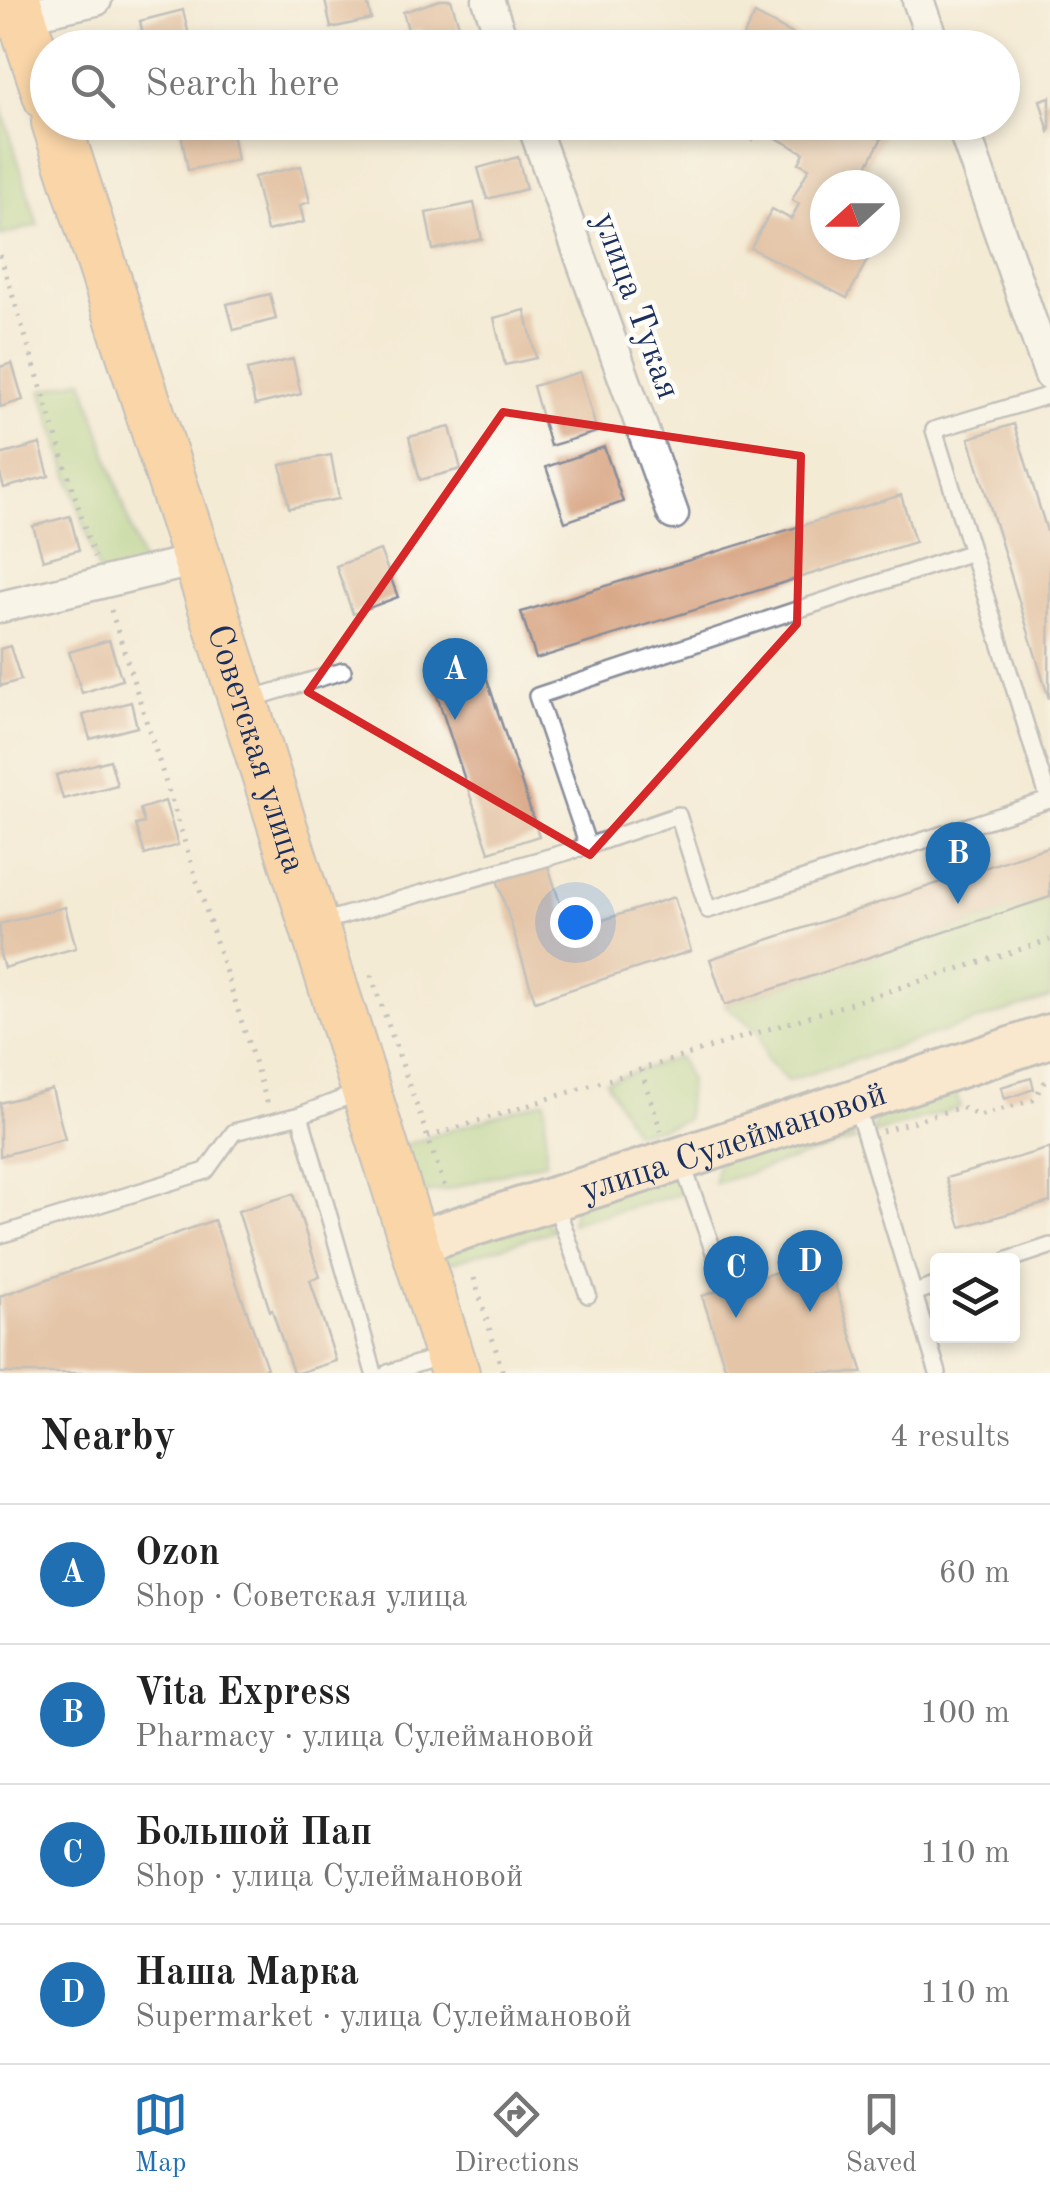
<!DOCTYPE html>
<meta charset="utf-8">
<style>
body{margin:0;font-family:"Old Standard TT",serif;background:#f2f2f2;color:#222}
.controls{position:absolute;right:30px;bottom:30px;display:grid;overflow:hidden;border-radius:10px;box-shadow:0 5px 15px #0003}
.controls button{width:90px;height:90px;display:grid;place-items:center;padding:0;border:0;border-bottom:2px solid #e0e0e0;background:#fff;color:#222;font:50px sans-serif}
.compass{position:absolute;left:810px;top:170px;width:90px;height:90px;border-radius:50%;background:#fff;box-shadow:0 5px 15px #0003;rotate:249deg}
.you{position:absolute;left:575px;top:922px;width:35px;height:35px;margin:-25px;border:8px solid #fff;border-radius:50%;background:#1a73e8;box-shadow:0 0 0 15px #1a73e833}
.badge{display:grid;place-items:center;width:65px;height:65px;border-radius:50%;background:#1f6fb2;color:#fff;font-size:32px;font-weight:700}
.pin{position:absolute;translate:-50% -82px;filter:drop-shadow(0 2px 5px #0008)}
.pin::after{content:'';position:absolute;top:52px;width:35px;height:30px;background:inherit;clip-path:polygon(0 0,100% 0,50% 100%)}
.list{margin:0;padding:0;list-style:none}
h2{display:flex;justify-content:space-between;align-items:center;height:130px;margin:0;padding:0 40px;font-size:42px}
h2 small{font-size:32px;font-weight:400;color:#767676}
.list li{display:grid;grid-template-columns:65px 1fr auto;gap:30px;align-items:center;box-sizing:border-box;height:140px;padding:0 40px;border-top:2px solid #e0e0e0}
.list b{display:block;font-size:38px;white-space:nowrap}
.list p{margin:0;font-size:32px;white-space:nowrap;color:#767676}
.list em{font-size:32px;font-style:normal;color:#767676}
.icon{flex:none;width:55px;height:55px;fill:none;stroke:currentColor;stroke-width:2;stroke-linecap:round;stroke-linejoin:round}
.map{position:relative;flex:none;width:1050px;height:1373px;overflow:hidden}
.search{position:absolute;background:#fff;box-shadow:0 5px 15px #0003;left:30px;right:30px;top:30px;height:110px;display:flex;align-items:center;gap:25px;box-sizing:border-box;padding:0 35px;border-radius:55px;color:#767676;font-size:38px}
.sheet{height:690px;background:#fff}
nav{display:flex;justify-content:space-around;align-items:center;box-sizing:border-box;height:140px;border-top:2px solid #e0e0e0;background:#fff;font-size:28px;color:#767676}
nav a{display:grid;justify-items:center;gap:5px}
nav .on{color:#1f6fb2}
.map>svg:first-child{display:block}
</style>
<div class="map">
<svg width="1050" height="1373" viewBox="0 0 1050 1373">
<rect width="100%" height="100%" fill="#fdfcf7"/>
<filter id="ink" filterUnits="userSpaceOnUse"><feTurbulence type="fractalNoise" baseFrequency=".01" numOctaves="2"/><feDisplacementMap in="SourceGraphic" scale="20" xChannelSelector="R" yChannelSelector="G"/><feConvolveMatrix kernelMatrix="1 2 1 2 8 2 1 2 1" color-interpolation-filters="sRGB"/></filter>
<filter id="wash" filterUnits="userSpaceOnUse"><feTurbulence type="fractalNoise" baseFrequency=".0048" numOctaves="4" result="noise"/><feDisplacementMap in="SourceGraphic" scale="40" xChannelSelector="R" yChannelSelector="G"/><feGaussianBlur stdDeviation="2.25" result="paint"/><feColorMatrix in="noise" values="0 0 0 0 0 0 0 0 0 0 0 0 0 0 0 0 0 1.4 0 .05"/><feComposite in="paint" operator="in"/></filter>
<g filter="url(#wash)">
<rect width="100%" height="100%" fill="#f4ebd5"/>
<g fill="#a0cd7a" stroke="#5e7e6c" stroke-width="2.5">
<polygon points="0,102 38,225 0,236"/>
<polygon points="83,379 145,572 102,582 42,390"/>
<polygon points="1050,897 1050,998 787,1081 766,1059 759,1032 725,1005"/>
<polygon points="679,1057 689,1081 686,1120 660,1128 634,1132 606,1081"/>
<polygon points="953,1086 961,1107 873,1134 877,1109"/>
<polygon points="545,1100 546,1161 446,1190 425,1193 412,1181 398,1147"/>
<polygon points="836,1118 855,1140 714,1184 718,1156"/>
<polygon points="675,1168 693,1191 571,1223 575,1202"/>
<polygon points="537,1215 554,1230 444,1265 448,1249"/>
</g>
<g id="blocks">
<g fill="#d29872">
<polygon points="325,0 367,0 371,19 331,28"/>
<polygon points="440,0 451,0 460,29 424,40 421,29 409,33 403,12"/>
<polygon points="183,10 192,48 146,48 140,21"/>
<polygon points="755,14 819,48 737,48"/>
<polygon points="1050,97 1050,131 1049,132 1040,100"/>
<polygon points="179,122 230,122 237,160 188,170"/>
<polygon points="719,122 760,122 752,140"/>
<polygon points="764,122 862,122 884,134 857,185 825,185 825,245 875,245 847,298 751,248 772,209 791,219 799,204 792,200 809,168 799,163 804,153 769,134 773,127"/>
<polygon points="518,157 526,189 487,199 478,168"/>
<polygon points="301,166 310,202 300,205 304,222 267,231 254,177"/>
<polygon points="885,201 895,206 885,225"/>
<polygon points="474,203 482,239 433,250 426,213"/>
<polygon points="270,294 276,319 234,330 227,304"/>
<polygon points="525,310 536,358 505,365 494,318"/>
<polygon points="293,359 301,394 255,405 247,370"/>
<polygon points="12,363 23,400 0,407 0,367"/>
<polygon points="580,372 597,432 550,446 533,386"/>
<polygon points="1014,424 1050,541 1049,699 969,438"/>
<polygon points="450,427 461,469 420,480 409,437"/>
<polygon points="40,444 49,476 4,488 0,474 0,455"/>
<polygon points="604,447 623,502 565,522 546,467"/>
<polygon points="331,455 339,499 289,508 281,465"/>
<polygon points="901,495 915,542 536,659 521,612"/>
<polygon points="70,516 79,550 43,560 33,526"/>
<polygon points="380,550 398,597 353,614 336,566"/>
<polygon points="109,640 122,680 82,693 69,652"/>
<polygon points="10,646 21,680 0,686 0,649"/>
<polygon points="483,667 539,836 489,852 433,684"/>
<polygon points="131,702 137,727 90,739 83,715"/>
<polygon points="110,760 117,785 63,799 56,775"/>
<polygon points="165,801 178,845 145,855 136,825 144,823 140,809"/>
<polygon points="1050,846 1050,897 725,1005 710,959"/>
<polygon points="547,863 569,931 674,897 691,951 535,1001 497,879"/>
<polygon points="65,907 76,948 4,968 0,954 0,924"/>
<polygon points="1031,1078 1034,1089 1005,1099 1001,1087"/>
<polygon points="52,1089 65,1139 0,1156 0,1103"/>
<polygon points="1050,1148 1050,1202 961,1227 946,1178"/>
<polygon points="293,1194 320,1277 310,1280 336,1361 298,1373 293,1373 272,1310 270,1311 238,1211"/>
<polygon points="214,1220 267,1368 252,1373 0,1373 0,1296"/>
<polygon points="826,1256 863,1373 727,1373 702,1296"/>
</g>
</g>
</g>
<g filter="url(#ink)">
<use href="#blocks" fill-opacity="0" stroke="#888d9a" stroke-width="2.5"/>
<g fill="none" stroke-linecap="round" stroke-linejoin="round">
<defs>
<g id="lane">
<polyline points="247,700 343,671"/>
<polyline points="588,846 537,696 972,552"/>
<polyline points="321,922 588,846 678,815 708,910 1049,800 934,430 1050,395"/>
<polyline points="856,1105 938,1373"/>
<polyline points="300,1115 374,1373"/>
<polyline points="682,1163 720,1269"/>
<polyline points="555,1203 588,1295"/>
<polyline points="0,1235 206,1171 234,1132 300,1115 360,1092"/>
<polyline points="1008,1260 1050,1246"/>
<polyline points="914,1293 938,1285"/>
<polyline points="388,1373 442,1356"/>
</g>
<g id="street">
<polyline points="488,0 505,48"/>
<polyline points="918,0 935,48"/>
<polyline points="6,19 96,0"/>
<polyline points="532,122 673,514"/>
<polyline points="961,122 1050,375"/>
<polyline points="0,607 197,560"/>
</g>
<g id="secondary">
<path id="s1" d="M 414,1243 L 680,1159 L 1050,1036"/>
</g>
<g id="primary">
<polyline points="16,0 48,97"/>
<path id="s2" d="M 56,122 L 243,701 L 455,1373"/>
</g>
</defs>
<use href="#lane" stroke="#888d9a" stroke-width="20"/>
<use href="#street" stroke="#888d9a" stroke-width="35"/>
<use href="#secondary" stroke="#888d9a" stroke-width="48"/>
<use href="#primary" stroke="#888d9a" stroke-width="52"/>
<g stroke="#888d9a" stroke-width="5" stroke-dasharray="2.5 8" stroke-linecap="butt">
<polyline points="0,255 94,557"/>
<polyline points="111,610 268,1105"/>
<polyline points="371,975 446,1190"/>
<polyline points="641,1070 661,1131"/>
<polyline points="882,1131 961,1107 979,1116 1033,1100 1044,1083 1050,1081"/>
<polyline points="428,1137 1050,940"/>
<polyline points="474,1278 503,1373"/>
</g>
<use href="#lane" stroke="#fff" stroke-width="15"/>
<use href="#street" stroke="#fff" stroke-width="30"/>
<use href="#secondary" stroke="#ffe4c6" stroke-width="42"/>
<use href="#primary" stroke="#febb71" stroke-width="48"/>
</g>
</g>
<path d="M0 0H1050V1373H0ZM 503,412 L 801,456 L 797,624 L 590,855 L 308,692 Z" fill="#f4ebd5" fill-opacity=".55" fill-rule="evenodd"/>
<path fill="none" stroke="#d62828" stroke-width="8" stroke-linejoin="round" d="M 503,412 L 801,456 L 797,624 L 590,855 L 308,692 Z"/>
<g text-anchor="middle" stroke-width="9" stroke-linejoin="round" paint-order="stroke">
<g font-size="35" fill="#1b2f5e" stroke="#fdfcf7">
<text transform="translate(638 305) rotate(70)" y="12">улица Тукая</text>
<text dy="12" stroke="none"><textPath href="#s2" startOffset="658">Советская улица</textPath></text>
<text dy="12" stroke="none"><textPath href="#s1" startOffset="335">улица Сулеймановой</textPath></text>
</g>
</g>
</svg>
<div class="controls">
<button><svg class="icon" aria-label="layers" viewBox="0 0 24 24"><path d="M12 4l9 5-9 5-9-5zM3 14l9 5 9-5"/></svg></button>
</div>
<svg class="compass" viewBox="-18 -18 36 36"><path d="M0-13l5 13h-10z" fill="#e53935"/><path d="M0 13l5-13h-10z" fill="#767676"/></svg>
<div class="you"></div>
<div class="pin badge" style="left:455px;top:720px">A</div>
<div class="pin badge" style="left:958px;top:904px">B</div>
<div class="pin badge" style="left:736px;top:1318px">C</div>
<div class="pin badge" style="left:810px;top:1312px">D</div>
<div class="search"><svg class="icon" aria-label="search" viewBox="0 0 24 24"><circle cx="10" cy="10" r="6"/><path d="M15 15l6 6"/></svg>Search here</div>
</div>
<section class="sheet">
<h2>Nearby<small>4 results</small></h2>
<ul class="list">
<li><span class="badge">A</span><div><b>Ozon</b><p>Shop · Советская улица</p></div><em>60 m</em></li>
<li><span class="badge">B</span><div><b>Vita Express</b><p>Pharmacy · улица Сулеймановой</p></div><em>100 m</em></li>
<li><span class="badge">C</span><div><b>Большой Пап</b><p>Shop · улица Сулеймановой</p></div><em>110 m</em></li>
<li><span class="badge">D</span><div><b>Наша Марка</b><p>Supermarket · улица Сулеймановой</p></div><em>110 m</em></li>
</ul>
</section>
<nav>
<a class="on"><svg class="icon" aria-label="map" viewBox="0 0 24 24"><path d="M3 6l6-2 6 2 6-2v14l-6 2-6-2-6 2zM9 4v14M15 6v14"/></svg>Map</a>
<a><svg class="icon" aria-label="directions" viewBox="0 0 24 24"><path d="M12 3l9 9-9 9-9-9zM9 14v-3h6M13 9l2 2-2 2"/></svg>Directions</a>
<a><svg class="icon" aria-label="saved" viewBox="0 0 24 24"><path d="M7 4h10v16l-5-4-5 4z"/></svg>Saved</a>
</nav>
